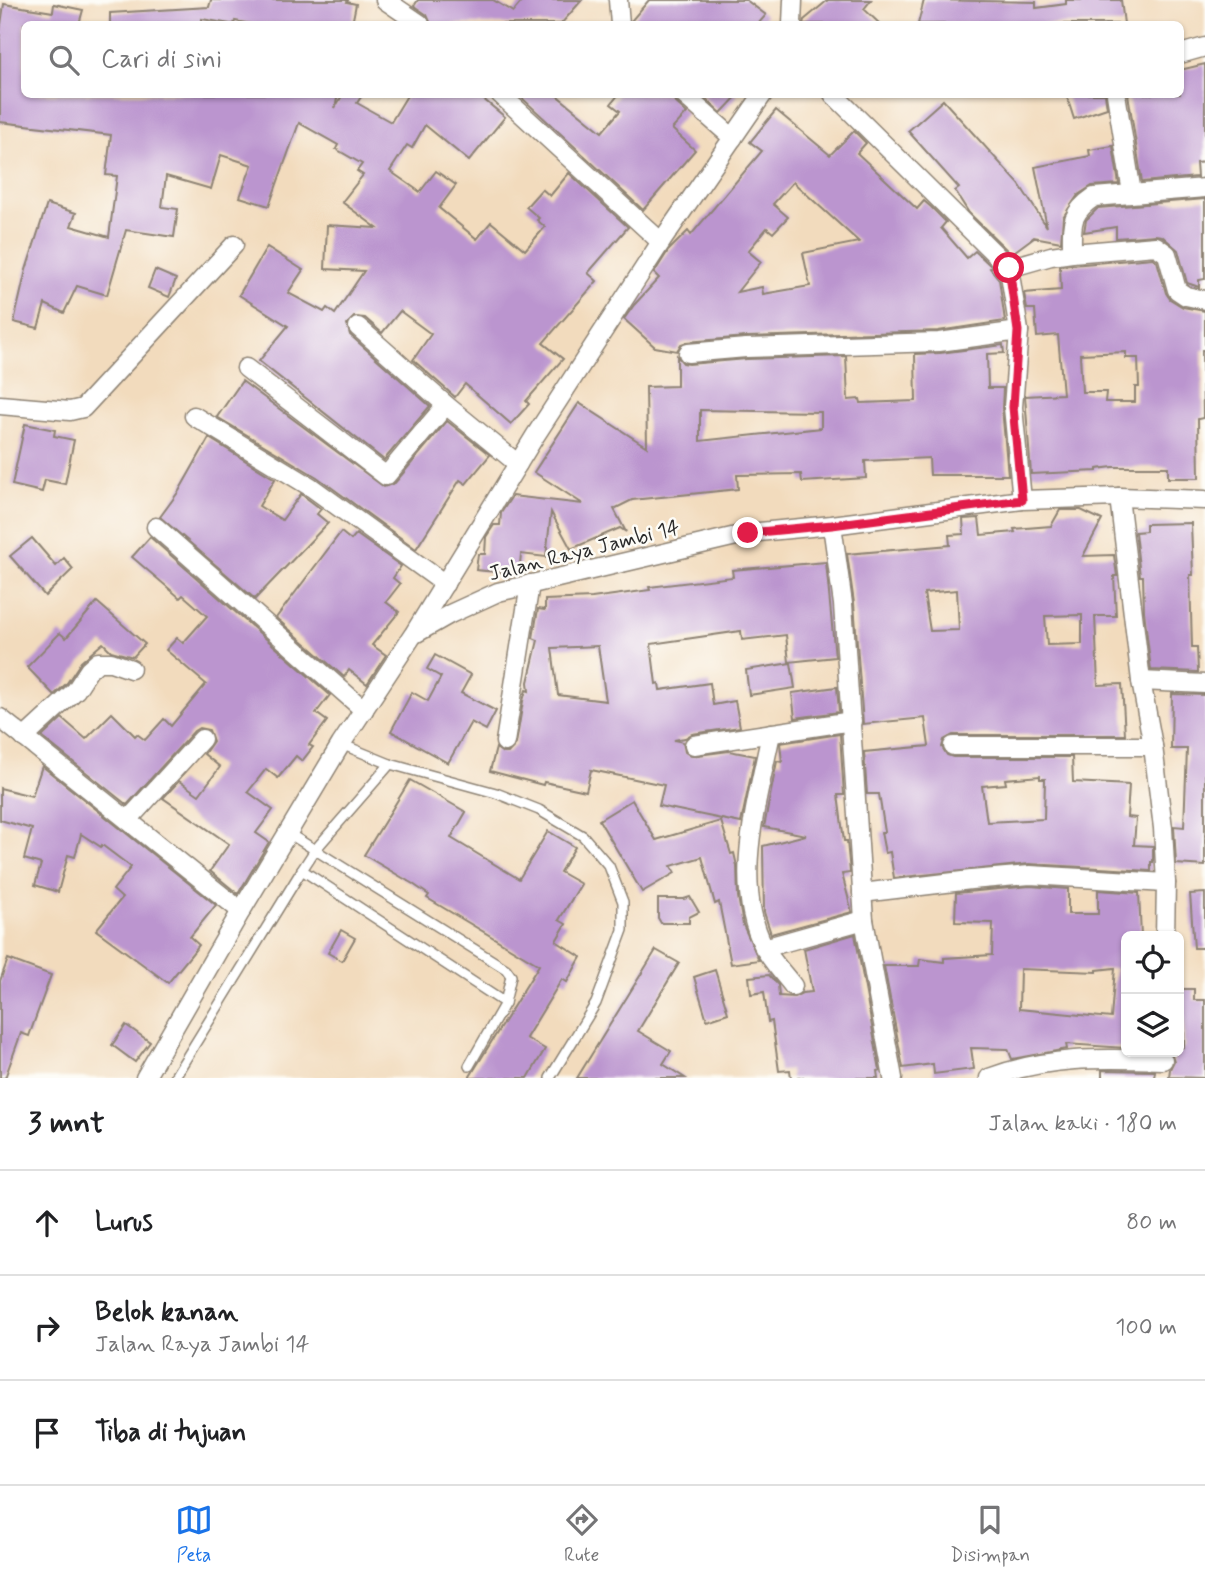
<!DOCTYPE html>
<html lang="id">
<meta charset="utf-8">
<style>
body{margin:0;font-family:Mynerve,sans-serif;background:#f6f6f6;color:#202124}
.controls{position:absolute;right:21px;bottom:21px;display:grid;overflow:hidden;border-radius:10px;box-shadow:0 2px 5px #0004}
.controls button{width:63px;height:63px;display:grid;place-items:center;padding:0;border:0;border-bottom:2px solid #e0e0e0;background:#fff;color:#202124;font:35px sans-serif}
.stop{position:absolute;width:21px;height:21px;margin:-16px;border:5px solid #e11d48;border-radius:50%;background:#fff}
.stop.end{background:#e11d48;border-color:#fff;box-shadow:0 2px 7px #0008}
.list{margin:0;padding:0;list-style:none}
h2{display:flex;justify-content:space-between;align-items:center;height:91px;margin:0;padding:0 28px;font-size:30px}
h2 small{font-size:23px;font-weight:400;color:#757577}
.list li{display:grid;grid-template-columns:46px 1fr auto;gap:21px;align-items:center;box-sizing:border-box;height:105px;padding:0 28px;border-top:2px solid #e0e0e0}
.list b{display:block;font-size:26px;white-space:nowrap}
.list p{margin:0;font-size:23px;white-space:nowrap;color:#757577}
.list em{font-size:23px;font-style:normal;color:#757577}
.icon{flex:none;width:38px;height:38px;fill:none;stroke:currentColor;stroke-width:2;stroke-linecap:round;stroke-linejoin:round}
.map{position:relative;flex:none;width:1205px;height:1078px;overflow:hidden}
.search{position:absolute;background:#fff;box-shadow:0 2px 5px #0004;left:21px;right:21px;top:21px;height:77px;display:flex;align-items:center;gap:18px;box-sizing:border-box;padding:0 24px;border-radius:10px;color:#757577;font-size:26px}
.sheet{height:406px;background:#fff}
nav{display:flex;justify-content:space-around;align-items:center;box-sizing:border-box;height:98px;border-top:2px solid #e0e0e0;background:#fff;font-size:19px;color:#757577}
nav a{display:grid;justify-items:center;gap:4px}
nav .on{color:#1a73e8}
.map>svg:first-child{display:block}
</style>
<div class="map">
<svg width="1205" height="1078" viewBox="0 0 1205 1078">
<rect width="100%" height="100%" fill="#fdfcf7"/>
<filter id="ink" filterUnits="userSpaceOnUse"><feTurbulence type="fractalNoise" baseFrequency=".0143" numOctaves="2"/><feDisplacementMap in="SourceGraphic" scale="14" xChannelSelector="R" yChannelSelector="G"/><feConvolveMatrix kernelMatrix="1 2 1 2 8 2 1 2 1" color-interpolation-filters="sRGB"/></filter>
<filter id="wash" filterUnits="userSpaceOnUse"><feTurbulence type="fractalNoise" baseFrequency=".00686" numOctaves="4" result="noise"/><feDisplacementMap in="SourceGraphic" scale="28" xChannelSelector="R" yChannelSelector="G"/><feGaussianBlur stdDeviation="1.57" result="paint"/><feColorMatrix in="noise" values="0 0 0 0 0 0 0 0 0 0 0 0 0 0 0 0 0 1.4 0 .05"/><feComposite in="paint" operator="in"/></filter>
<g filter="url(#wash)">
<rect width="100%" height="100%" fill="#f2dbbd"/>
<g id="blocks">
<g fill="#bb95cf" fill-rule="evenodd">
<polygon points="211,0 348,0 347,2 356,4 352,24 251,24 235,21 234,24 230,24 202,19 202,24 110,24 110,13 209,7"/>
<polygon points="418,0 493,0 513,12 523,0 582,0 561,24 431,24 427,15 414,6"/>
<polygon points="649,0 746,0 766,15 758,24 631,24 631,21"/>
<polygon points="828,0 871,0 864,9 880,24 803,24 804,20"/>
<polygon points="924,0 1036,2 1036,8 1066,4 1066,0 1121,0 1124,24 918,24"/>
<polygon points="4,4 53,12 54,4 83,10 79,24 24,24 24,94 338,94 335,108 343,94 363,94 357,103 391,122 408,94 477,94 505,117 469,161 425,125 412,148 407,145 390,171 420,192 436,171 456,185 439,208 477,239 491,222 525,250 545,227 537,220 539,218 526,207 542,189 550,196 569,173 628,227 588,273 597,281 543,343 563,359 526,401 529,404 511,424 465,384 455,397 413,360 431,334 400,311 382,333 365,318 354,317 347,324 350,335 430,406 384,460 259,361 288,326 239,295 267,247 303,270 288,293 324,312 327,308 335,314 364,271 325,269 327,225 377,228 342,202 363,175 357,171 362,164 336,149 338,145 299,123 269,206 240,197 252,165 221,155 211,189 166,176 162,207 178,209 174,237 126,230 107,295 77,286 64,313 45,304 38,328 14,322 26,270 47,204 76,213 71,226 109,237 117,176 106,175 111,135 0,122 0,31"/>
<polygon points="1205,64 1205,162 1196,163 1197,177 1142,182 1128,94 1180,94 1180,70"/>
<polygon points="525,94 555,94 602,132 620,111 611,104 619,94 672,94 675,102 687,113 672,129 695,150 643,210 522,98"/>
<polygon points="701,94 739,94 721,113"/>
<polygon points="1066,94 1105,94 1107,108 1074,119"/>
<polygon points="943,100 1019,184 1047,227 1035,167 1090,156 1089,150 1113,146 1119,184 1092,186 1078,195 1063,217 1061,242 1034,237 1011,254 969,213 955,191 959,188 908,131"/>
<path d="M 776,110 L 830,155 L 854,131 L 866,143 L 857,153 L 917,209 L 924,201 L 931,207 L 946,222 L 941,228 L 967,258 L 975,251 L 992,267 L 990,268 L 999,279 L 1005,321 L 938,331 L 746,337 L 687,342 L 681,344 L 677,351 L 655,347 L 624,319 L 634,305 L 659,278 L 654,273 L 668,251 L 688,231 L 691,235 L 762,151 L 750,142 ZM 793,182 L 859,242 L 803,253 L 810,286 L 763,294 L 762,287 L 737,292 L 761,262 L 748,251 L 767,228 L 773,233 L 788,217 L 773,204 Z"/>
<polygon points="1205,199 1205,279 1199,280 1199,287 1187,283 1178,250 1162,236 1155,235 1116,238 1116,227 1084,232 1086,220 1098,208"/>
<path d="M 1153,258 L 1157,261 L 1166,293 L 1170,299 L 1183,307 L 1205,311 L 1205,350 L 1202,350 L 1203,418 L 1198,419 L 1199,478 L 1168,478 L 1168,467 L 1113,467 L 1097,469 L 1097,471 L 1031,474 L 1025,396 L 1063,394 L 1058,335 L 1037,337 L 1035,309 L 1027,309 L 1024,293 L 1061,290 L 1060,266 ZM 1126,352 L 1126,358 L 1138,358 L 1139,387 L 1135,387 L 1135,402 L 1105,402 L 1106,392 L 1082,392 L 1080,354 Z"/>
<polygon points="155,270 176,279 169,297 148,288"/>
<path d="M 1003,345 L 1004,353 L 987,354 L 988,388 L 1003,388 L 1002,408 L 1008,475 L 930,475 L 929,458 L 865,461 L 866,478 L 802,482 L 801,474 L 737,475 L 738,489 L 632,500 L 614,509 L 626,532 L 620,528 L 571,549 L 551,512 L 546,557 L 521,554 L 519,574 L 476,570 L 478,554 L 485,554 L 486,537 L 494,525 L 500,525 L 501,513 L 512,496 L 583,504 L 534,472 L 579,403 L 647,447 L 646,387 L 677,386 L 677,356 L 683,363 L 689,364 L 747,359 L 846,356 L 848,400 L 860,399 L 861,403 L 916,401 L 915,354 L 940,353 ZM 700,410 L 821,412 L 821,428 L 700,441 Z"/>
<polygon points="242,381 384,487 395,483 447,421 490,455 466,484 460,480 416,549 317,477 217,417"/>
<polygon points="25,424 55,430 54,436 74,440 65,484 45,480 42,492 12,485"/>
<polygon points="209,438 275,479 259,506 282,520 301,494 321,509 317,514 328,523 255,599 160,517 179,491"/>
<path d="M 1060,510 L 1081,510 L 1102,520 L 1083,556 L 1114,555 L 1117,576 L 1114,576 L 1116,616 L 1095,616 L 1098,685 L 1122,684 L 1125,735 L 953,735 L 944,740 L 942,747 L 947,755 L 953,757 L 1072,757 L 1073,782 L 1129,785 L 1127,817 L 1136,818 L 1134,845 L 1153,846 L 1153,862 L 1151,862 L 1151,871 L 1029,864 L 894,878 L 890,852 L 885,853 L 881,832 L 885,832 L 879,794 L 867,794 L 864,752 L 929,746 L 925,718 L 863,724 L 854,603 L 847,554 L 950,545 L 949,535 L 964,534 L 963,519 L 979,518 L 981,535 L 1015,532 L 1014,529 L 1051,526 ZM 957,590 L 959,630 L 930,631 L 924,593 ZM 1082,615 L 1082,644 L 1047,645 L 1045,616 ZM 1040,776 L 1040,779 L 1045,779 L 1044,819 L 987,822 L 982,786 L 1006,784 L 1005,779 Z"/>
<polygon points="1191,523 1193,575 1190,575 1192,647 1197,647 1198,672 1151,670 1144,611 1143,576 1140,576 1135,532 1146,531 1146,524"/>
<polygon points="341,532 351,540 356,534 401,566 393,578 400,584 386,602 399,612 372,645 386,655 367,684 349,670 344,677 276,618"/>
<polygon points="150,537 330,695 316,713 327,721 309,745 313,747 302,761 296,756 278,778 266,769 248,792 273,810 256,833 269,842 238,894 210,871 229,844 163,798 179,781 199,795 220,767 204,754 213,741 209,730 199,728 194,731 127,805 42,737 62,718 86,739 112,713 135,736 137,734 145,740 164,719 171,726 206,684 166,650 177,638 183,643 207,616 183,595 180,598 132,557"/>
<polygon points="32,538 56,566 64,558 73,569 45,596 10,556"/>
<path d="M 826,562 L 835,657 L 789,662 L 786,635 L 742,640 L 741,631 L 651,644 L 656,684 L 659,683 L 660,690 L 710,683 L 713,705 L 735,701 L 740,727 L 692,734 L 685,738 L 674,740 L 683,742 L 685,752 L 691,756 L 729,751 L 755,756 L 741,823 L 659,806 L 664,785 L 591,770 L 586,791 L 544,782 L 543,785 L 490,771 L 496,748 L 503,753 L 508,753 L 516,744 L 523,701 L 526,690 L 529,691 L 528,682 L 538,640 L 533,638 L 538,609 L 545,610 L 545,600 L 592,598 L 650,590 L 649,587 L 733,577 L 732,570 ZM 598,646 L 606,701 L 558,695 L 552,648 Z"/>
<polygon points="97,602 145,644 133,657 111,651 103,643 81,662 67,683 54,695 27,667 60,633 66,638"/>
<polygon points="435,655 471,675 461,693 496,711 486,730 471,722 448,763 391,731 412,692 428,701 441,677 427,669"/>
<polygon points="791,663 795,688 749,695 746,670"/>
<polygon points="837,687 839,712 795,718 792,693"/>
<polygon points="1172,694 1205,695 1205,866 1176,864 1174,826 1184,827 1187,749 1171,749"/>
<polygon points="840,734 844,795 838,795 844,841 847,841 850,873 842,874 852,912 771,934 764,912 763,846 806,835 764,827 777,761 782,762 780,743"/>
<polygon points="42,766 216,905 190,937 199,945 168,983 96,930 122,898 113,890 131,867 102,845 101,847 81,834 75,857 68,855 58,892 35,885 41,864 24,859 32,829 0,820 0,788 32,796"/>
<polygon points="410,780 466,812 451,838 519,879 548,831 575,847 560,872 581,884 559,920 566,924 556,941 581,957 567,982 562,979 526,1038 545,1049 528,1078 469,1078 539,965 427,898 429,895 413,884 364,855"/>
<polygon points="632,800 656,840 721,821 731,854 734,853 737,866 738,897 743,925 759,960 731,964 719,902 715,904 702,857 671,866 675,873 642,892 599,820"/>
<path d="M 1030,886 L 1068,889 L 1068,914 L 1098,914 L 1098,890 L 1139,893 L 1141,936 L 1126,936 L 1126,1048 L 1066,1044 L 1067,1049 L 1012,1059 L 1008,1049 L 971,1048 L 974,1069 L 934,1074 L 933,1064 L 903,1068 L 884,966 L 919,966 L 920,959 L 944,962 L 944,958 L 992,955 L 993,923 L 955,922 L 956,893 ZM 1115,968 L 1111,1018 L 1019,1009 L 1020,969 L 1097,972 L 1097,970 Z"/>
<polygon points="1205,893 1205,948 1194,948 1190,894"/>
<polygon points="690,897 699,912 689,917 689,923 661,923 658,918 658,899 684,899"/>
<polygon points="341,930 355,938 342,961 328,953"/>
<polygon points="855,934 880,1070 877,1071 878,1078 791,1078 790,1070 779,1071 772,1021 768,1022 764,992 751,994 749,977 769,975 778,985 779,996 794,997 802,993 812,992 804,949"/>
<polygon points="656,950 679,963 638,1031 671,1051 663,1064 685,1078 577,1078"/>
<polygon points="8,959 51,975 29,1036 21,1033 5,1078 0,1078 0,981"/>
<polygon points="715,970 728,1013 707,1020 694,977"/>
<polygon points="1179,989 1194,989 1194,1000 1205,1000 1205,1078 1169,1077 1170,1069 1174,1061 1171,1052 1179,1052 1179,1048 1184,1048 1184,1015 1179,1015"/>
<polygon points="126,1025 150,1042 135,1062 112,1045"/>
<polygon points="1102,1070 1155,1071 1154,1078 1102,1078"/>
</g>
</g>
</g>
<g filter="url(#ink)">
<use href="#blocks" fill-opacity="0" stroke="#8e8374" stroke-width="2"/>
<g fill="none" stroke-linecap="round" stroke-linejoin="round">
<defs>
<g id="lane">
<polyline points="341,744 390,764 496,793 539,810 583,836 609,866 623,902 623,930 596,1003 550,1078"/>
<polyline points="288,833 506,969 511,976 505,1003 469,1066"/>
<polyline points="302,870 315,850 390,764"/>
<polyline points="174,1078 302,870 505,1003"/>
</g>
<g id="street">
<polyline points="385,0 420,24"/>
<polyline points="618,0 620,24"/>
<polyline points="792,24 793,0"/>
<polyline points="1180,54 1205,47"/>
<polyline points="500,94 661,242"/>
<polyline points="683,94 733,138"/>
<polyline points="833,94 1009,268 1019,331 1013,407 1022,500"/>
<polyline points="1116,94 1132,193"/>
<polyline points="1072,253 1156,246 1167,254 1177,290 1186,296 1205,300"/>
<path d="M 1009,268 L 1051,256 L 1072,253 C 1072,225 1069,214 1094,197 L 1205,188"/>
<polyline points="358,327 446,405 518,464"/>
<polyline points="688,353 746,348 939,342 1019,331"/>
<polyline points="246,368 386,476 446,405"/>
<polyline points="0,405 70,411 83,408 234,245"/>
<polyline points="194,416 311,487 445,584"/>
<polyline points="1119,497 1141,681 1153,746 1163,828 1166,883 1165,936"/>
<polyline points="832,525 843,604 864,920 893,1078"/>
<polyline points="156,527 364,710"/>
<polyline points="415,632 535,436 661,242 763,94"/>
<polyline points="1141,681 1205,684"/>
<polyline points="0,718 241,911"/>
<path d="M 771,733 C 758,800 731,883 764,947 C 771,961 784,974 793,986"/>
<polyline points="24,738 76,690 89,670 98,662 111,662 131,669"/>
<polyline points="505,742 530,584"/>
<polyline points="694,745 852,721"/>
<polyline points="953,746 1153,746"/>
<polyline points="128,820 202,739"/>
<polyline points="862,893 971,880 1030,875 1166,883"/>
<polyline points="764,948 864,920"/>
<polyline points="145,1078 241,911 341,744 413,635 450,614 498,592 749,533 832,525 1022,500 1119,497 1205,500"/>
<path d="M 989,1078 C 1047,1056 1102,1058 1163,1060"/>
</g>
</defs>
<use href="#lane" stroke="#8e8374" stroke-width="12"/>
<use href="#street" stroke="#8e8374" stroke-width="21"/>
<use href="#lane" stroke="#fff" stroke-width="9"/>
<use href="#street" stroke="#fff" stroke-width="18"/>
</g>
</g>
<g fill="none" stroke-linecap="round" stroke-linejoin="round" filter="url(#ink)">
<polyline stroke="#e11d48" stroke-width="9" points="748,533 832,525 1022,500 1013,407 1018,331 1009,268"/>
</g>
<g text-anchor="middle" stroke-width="5" stroke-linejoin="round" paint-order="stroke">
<g font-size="21" fill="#2b2b2b" stroke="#fdfcf7">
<text transform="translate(584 550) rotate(-14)" y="7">Jalan Raya Jambi 14</text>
</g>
</g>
</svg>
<div class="controls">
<button><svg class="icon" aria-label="locate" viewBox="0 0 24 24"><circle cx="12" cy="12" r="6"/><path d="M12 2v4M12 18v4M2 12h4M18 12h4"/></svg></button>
<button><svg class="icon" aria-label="layers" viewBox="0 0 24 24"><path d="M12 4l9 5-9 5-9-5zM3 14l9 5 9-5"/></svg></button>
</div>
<div class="stop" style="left:1009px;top:268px"></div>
<div class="stop end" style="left:748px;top:533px"></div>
<div class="search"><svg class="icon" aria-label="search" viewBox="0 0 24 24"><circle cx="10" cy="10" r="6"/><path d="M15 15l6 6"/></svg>Cari di sini</div>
</div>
<section class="sheet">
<h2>3 mnt<small>Jalan kaki · 180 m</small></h2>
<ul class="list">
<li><svg class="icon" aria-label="ahead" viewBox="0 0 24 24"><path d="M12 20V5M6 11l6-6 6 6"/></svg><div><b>Lurus</b></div><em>80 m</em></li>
<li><svg class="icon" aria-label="right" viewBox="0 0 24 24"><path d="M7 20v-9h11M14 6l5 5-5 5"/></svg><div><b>Belok kanan</b><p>Jalan Raya Jambi 14</p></div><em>100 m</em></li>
<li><svg class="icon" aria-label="arrive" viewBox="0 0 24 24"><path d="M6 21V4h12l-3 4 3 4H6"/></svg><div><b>Tiba di tujuan</b></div></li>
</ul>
</section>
<nav>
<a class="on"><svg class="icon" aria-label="map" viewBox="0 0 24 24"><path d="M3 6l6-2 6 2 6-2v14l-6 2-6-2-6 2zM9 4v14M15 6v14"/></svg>Peta</a>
<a><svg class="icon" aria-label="directions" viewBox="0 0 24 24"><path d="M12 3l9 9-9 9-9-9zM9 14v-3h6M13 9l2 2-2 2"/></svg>Rute</a>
<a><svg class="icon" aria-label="saved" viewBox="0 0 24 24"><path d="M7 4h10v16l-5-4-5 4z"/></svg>Disimpan</a>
</nav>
